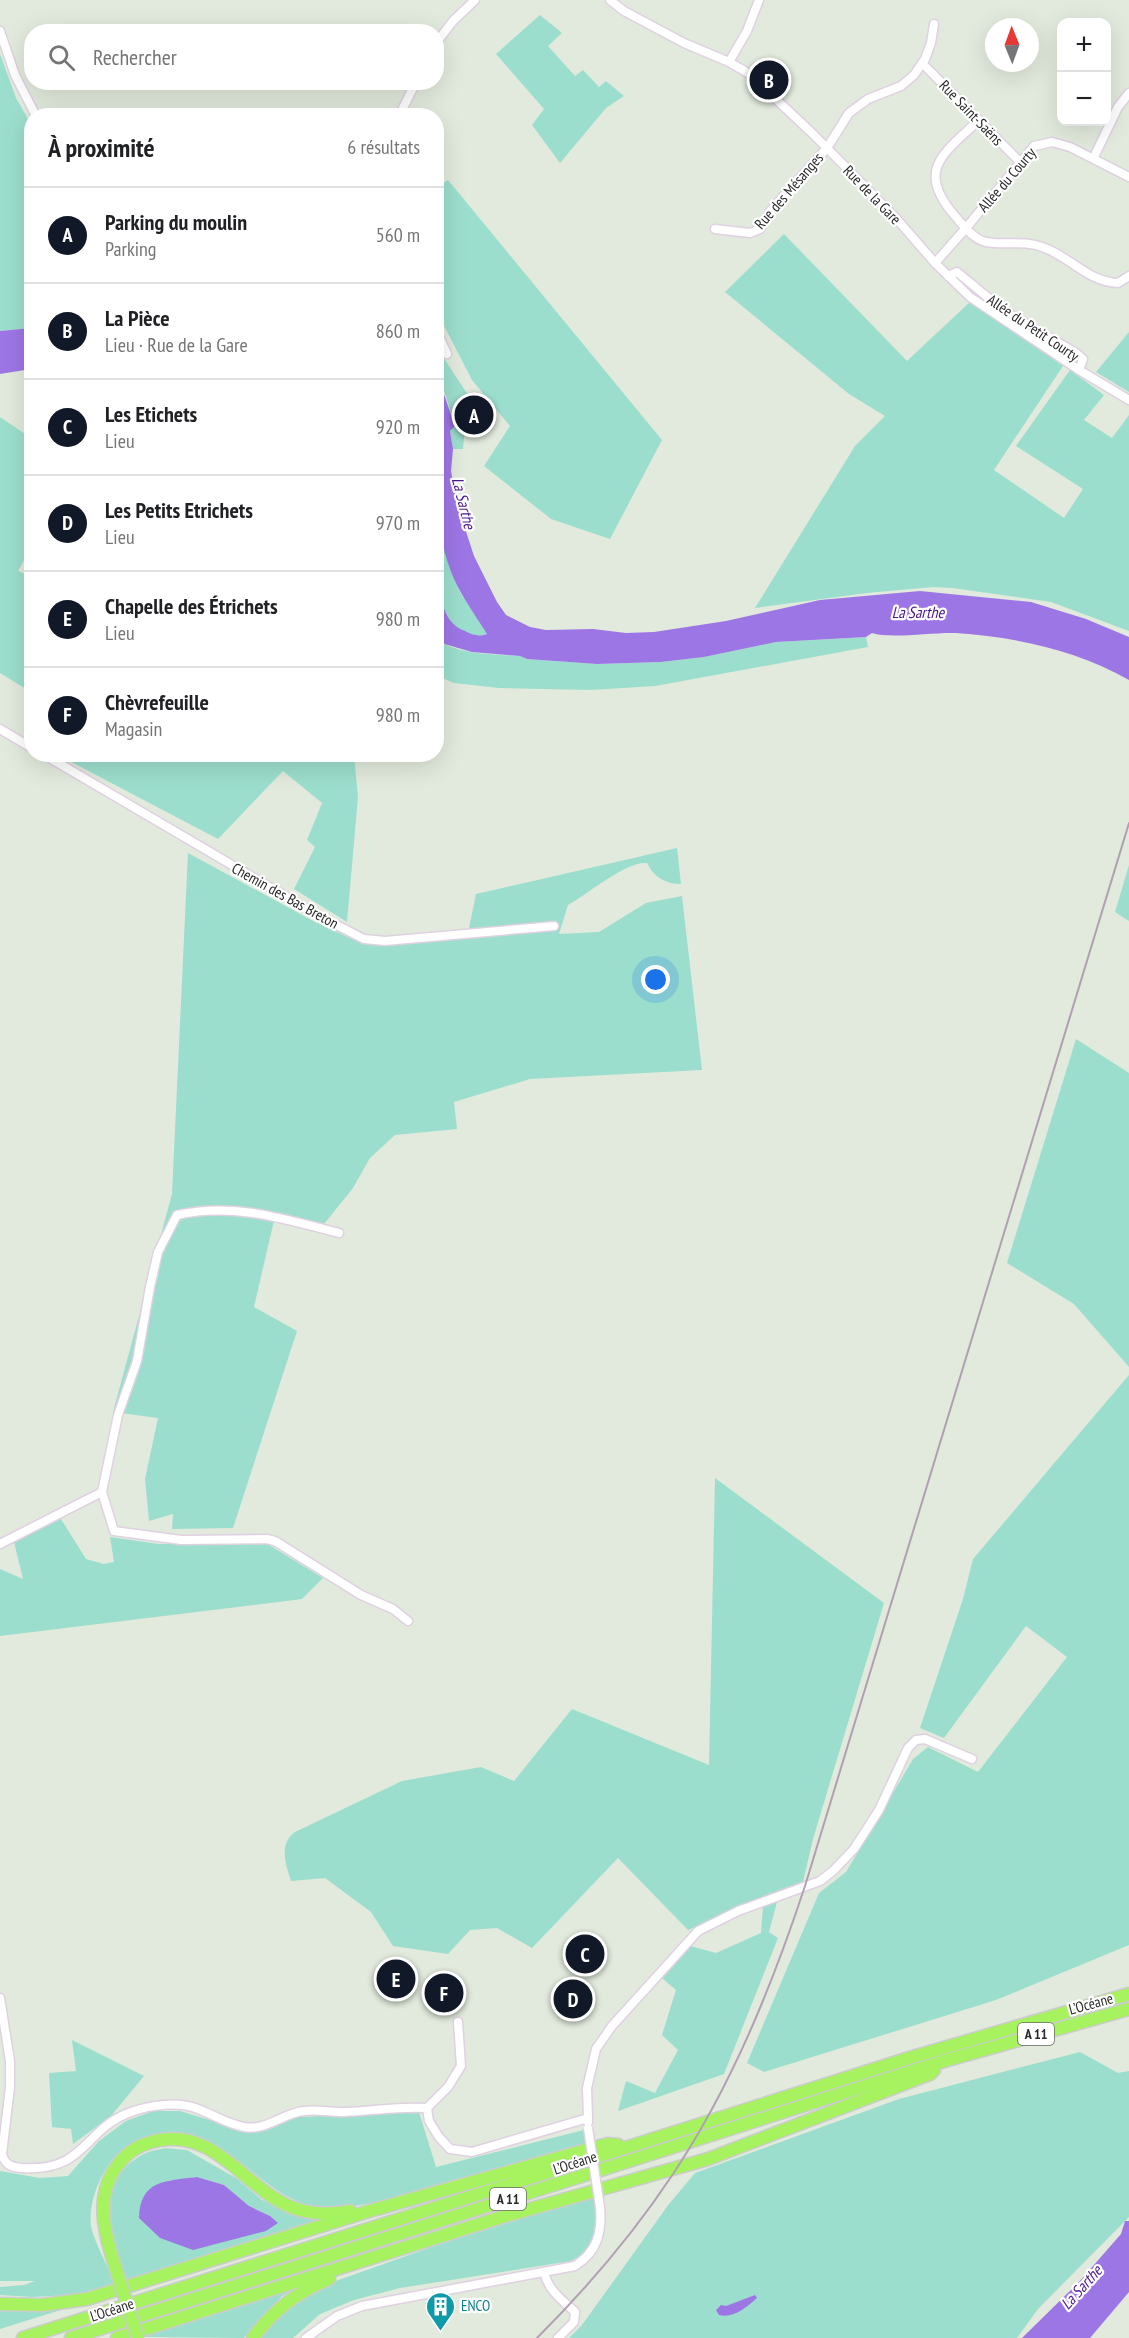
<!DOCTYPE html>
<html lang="fr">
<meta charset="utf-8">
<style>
body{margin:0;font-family:"PT Sans Narrow",sans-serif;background:#f6f6f6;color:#202124}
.controls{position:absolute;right:18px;top:18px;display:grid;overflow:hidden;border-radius:12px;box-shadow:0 6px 24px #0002}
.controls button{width:54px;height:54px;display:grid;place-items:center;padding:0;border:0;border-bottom:2px solid #e0e0e0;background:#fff;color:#202124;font:30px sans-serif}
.compass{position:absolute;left:985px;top:18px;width:54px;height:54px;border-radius:50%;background:#fff;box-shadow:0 6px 24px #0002;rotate:359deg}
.you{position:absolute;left:656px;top:980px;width:21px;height:21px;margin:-15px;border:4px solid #fff;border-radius:50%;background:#1a73e8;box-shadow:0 0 0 9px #1a73e833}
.badge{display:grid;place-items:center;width:39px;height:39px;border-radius:50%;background:#111827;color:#fff;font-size:20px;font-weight:700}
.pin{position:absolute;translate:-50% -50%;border:3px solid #fff;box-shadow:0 2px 6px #0006}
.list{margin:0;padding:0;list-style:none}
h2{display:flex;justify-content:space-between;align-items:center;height:78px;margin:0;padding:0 24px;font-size:26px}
h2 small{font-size:20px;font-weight:400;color:#757577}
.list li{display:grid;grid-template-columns:39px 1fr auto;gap:18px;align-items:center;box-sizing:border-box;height:96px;padding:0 24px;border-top:2px solid #e0e0e0}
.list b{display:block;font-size:22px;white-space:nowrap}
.list p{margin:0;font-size:20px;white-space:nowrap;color:#757577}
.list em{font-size:20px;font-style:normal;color:#757577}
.icon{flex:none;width:33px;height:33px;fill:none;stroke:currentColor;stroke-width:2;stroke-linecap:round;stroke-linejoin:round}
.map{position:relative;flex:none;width:1129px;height:2338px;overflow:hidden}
.search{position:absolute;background:#fff;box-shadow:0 6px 24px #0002;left:24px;top:24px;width:420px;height:66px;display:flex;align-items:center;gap:15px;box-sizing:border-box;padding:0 21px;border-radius:24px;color:#757577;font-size:22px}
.panel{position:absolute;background:#fff;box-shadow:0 6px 24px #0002;left:24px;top:108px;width:420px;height:654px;border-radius:24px}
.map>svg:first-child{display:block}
</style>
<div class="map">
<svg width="1129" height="2338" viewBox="0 0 1129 2338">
<rect width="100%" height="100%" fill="#e1eadc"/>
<g fill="#9cdecd" fill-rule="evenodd">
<polygon points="540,15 562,33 548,46 575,76 583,70 599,87 606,81 624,96 606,108 560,163 532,125 544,109 496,54"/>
<polygon points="0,54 16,98 32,126 31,328 0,331"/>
<polygon points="448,180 662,440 610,539 551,519 484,466 510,426 472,380 437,312 437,305 439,302 436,297 437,187"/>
<polygon points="784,234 907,361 971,301 1063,366 994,470 1064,518 1083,489 1016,446 1070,370 1104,395 1084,420 1112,438 1129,415 1129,631 1051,602 952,588 933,587 867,593 755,608 855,446 885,416 849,394 725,292"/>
<polygon points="1129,332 1129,392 1096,372"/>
<polygon points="436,356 443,357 468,395 463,449 453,449 450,431 455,426 437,368"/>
<polygon points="0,417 31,438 31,548 18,571 31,576 31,692 0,673"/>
<path d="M 436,516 L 454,578 L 461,594 L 488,634 L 485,635 C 426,640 437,554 436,516 Z"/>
<path d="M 866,637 L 868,647 L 655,686 L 591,690 L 499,688 L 454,683 L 437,676 L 437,640 C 461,655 492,654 520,656 L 527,659 L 597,664 L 661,662 L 704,657 L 776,642 Z"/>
<polygon points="58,755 354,755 358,797 347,922 294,889 315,847 307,840 322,803 283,771 218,839"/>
<path d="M 677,848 L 681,884 C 665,884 654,877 647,863 C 626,861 588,894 568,905 L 559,934 L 599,932 L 646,903 L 682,896 L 702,1070 L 530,1079 L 454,1102 L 457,1129 L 395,1135 L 370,1158 L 353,1188 L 324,1224 L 276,1212 L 254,1307 L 297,1331 L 233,1528 L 172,1529 L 173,1514 L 149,1521 L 145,1479 L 158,1418 L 113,1412 L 172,1194 L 188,853 L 315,922 L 363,944 L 377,945 L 467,938 L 476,894 Z"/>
<polygon points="1129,865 1129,921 1115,912"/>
<polygon points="1076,1039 1129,1073 1129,1367 1074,1304 1007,1263"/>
<polygon points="1129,1375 1129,1945 996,2000 764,2072 747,2063 819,1893 846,1872 913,1759 928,1747 978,1772 1067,1657 1026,1626 944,1738 920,1728 963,1599 973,1559"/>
<path d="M 715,1478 L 884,1603 L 813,1839 L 803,1882 L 688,1930 L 618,1858 L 532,1948 L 497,1928 L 470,1930 L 448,1954 L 393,1946 L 371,1912 L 325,1878 L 291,1881 C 286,1865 278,1844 295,1832 L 402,1781 L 481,1767 L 514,1781 L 572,1709 L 709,1765 Z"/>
<polygon points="61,1519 86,1559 104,1564 114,1562 110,1537 159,1544 266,1543 323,1578 302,1599 0,1636 0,1569 23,1579 14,1542"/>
<polygon points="777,1902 769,1932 778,1938 724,2074 618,2111 626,2081 655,2093 678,2050 662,2035 676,1990 662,1978 690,1946 716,1953 761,1933 763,1906"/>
<polygon points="72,2040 144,2076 111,2116 73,2144 71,2129 52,2127 49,2073 76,2071"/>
<polygon points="1080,2052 1118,2073 1129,2071 1129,2217 1038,2309 1017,2338 569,2338 582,2325 669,2204 695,2173 899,2099"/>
<path d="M 153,2111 L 180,2111 L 253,2133 L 299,2117 L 419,2112 L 436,2167 L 584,2130 L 586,2143 C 535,2157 483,2172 432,2186 C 399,2195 365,2208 330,2208 C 262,2209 230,2120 156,2134 C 142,2137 131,2142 120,2152 C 102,2167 88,2202 91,2226 C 94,2242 109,2267 115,2285 L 87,2294 L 33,2297 L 0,2295 L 0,2287 L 24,2285 L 35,2281 L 0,2281 L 0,2171 L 40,2178 L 68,2176 L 99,2141 L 126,2121 Z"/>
<path d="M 165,2148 L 187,2150 L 236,2178 L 262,2200 L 320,2221 L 125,2283 C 113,2241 92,2182 142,2155 C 148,2151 157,2150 165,2148 ZM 197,2177 L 224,2185 L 249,2206 L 270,2216 L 167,2181 Z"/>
<path d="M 594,2196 C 598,2226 602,2245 571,2261 L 400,2288 L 354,2300 L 320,2314 L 293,2338 L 259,2338 L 275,2319 L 306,2296 L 333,2282 L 434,2246 Z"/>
<polygon points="302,2285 282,2296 244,2338 142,2337"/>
<polygon points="86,2302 0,2329 0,2308"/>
</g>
<g fill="#9d76e6">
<polygon points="31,328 31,369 0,374 0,331"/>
<path d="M 437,371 L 441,378 L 440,383 L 455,426 L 450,431 L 453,449 L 451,471 L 458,507 L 474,556 L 497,602 L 506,615 L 530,627 L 546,630 L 593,629 L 626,633 L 654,632 L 726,621 L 820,600 L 920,591 L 1031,602 L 1086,619 L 1129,637 L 1129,680 C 1077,650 1015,637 956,633 C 933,632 891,639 872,633 L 866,637 L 776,642 L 704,657 L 661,662 L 597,664 L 527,659 L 520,656 L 472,652 L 441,643 L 437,640 L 437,590 C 444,607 446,624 465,631 C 472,635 480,637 487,634 C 476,616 463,599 454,579 C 427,516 436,439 437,371 Z"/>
<path d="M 197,2177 L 224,2185 L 249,2206 L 270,2216 L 278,2223 L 266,2231 L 193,2250 L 160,2238 L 139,2218 C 140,2180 165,2181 197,2177 Z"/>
<polygon points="1125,2221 1129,2221 1129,2292 1090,2338 1022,2338 1079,2282 1121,2234"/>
<path d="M 755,2295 L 757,2298 C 747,2307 733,2319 719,2315 L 716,2310 L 721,2305 L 726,2306 Z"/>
</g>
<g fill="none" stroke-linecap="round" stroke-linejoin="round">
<defs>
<g id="minor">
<polyline points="610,0 624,11 684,43 729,62 748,73 812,133 895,217 935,263 970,297 1079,370 1129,400"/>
<polyline points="0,31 15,75 36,116"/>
<polyline points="436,43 453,21 475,0"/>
<polyline points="729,62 747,31 759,0"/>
<polyline points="922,63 1020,162"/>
<polyline points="399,116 416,82"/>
<path d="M 979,120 C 943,154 915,170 955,216 C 964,226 973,239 986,242 C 1006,246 1023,239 1045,248 C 1071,258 1089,282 1118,283 L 1129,276"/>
<polyline points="1094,157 1118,107 1129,93"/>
<polyline points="715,229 750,233 760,229 771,210 827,148 849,113 868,99 901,86 914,75 925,59 931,43 934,24"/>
<polyline points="935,263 966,228 1034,146 1052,142 1070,147 1129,177"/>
<polyline points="948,276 957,272 1003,310 1076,353 1083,359 1079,370"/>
<polyline points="436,330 447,354"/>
<polyline points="0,729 32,748"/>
<polyline points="43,754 317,915 364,939 385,941 554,926"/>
<polyline points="102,1492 114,1531 181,1540 267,1539 275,1541 361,1595 393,1609 408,1621"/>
<path d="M 0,1544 L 102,1492 L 118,1415 L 137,1361 L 150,1287 L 158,1252 L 177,1215 C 232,1202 285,1219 339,1233"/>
<path d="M 0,1998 L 10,2061 L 10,2087 L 2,2154 C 5,2165 11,2167 22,2168 C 87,2172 83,2129 131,2112 C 150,2105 178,2101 198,2109 C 214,2115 227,2124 244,2127 C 267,2131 283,2113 304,2111 C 318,2109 332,2113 345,2112 C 372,2111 400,2106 427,2108 L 448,2087 L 461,2066 L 458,2022"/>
<polyline points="427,2108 429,2121 439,2137 450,2149 472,2152 588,2118 588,2122"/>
<polyline points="588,2118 587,2088 596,2049 612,2026 698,1931 738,1911 820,1881 833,1871 854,1849 879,1810 908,1748 916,1740 925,1739 972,1759"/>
<path d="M 544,2272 C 548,2290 562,2300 575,2312 L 574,2322 L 558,2338"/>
<path d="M 306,2338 L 337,2316 L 362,2306 L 575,2266 C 598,2251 602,2232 600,2207"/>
</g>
<g id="highway">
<path d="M 119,2279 C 107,2240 90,2196 121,2161 C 131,2149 144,2143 160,2140 C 216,2130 245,2188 291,2207 C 309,2214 331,2215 350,2211"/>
<polyline points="0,2304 42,2305 87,2299 366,2212 608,2144 618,2145"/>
<polyline points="23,2338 916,2056 1129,1994"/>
<polyline points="71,2338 944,2061 1129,2009"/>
<polyline points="117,2338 502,2217 708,2159 930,2074 934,2070"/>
<path d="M 253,2338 C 273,2310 297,2292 329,2279"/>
</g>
</defs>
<use href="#minor" stroke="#dfd1e1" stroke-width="11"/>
<use href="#highway" stroke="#ccc" stroke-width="15"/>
<use href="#minor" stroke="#fff" stroke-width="8"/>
<use href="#highway" stroke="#a6f35f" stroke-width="12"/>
<path stroke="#b19fb2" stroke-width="2" d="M 537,2338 C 587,2288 634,2233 673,2174 C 732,2085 772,1986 805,1886 L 1129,823"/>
<defs>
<polyline id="minor-bridge" points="588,2128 600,2207"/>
<polyline id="highway-bridge" points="119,2279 138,2338"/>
</defs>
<use href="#minor-bridge" stroke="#dfd1e1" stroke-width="11" stroke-linecap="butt"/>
<use href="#highway-bridge" stroke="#ccc" stroke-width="15" stroke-linecap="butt"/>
<use href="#minor-bridge" stroke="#fff" stroke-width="8"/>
<use href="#highway-bridge" stroke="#a6f35f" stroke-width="12"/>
</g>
<defs>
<symbol id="building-pin" viewBox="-11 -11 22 30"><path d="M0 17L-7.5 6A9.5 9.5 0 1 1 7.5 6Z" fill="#0f9aa8" stroke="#fff"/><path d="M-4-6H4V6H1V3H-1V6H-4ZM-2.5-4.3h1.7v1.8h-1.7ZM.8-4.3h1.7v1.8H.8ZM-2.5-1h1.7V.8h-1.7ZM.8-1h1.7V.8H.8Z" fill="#fff"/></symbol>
</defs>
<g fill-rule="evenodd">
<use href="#building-pin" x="424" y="2290" width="33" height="45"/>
</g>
<g text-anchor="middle" stroke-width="4.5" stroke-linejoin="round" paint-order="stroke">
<g fill="#fff" stroke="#696969" stroke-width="1.5">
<rect x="1018" y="2023" width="36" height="22" rx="4.5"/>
<rect x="490" y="2188" width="36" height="22" rx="4.5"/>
</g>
<g font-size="14" font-weight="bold" fill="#292929">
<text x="1036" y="2039">A 11</text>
<text x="508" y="2204">A 11</text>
</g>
<g font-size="15" fill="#292929" stroke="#fff">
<text transform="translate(971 113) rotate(46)" y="5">Rue Saint-Saëns</text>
<text transform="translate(1007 180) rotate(-49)" y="5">Allée du Courty</text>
<text transform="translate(789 191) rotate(-49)" y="5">Rue des Mésanges</text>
<text transform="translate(872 195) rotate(46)" y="5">Rue de la Gare</text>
<text transform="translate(1033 328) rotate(34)" y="5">Allée du Petit Courty</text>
<text transform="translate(285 896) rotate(29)" y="5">Chemin des Bas Breton</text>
<text transform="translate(1091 2004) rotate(-15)" y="5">L’Océane</text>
<text transform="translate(575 2163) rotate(-18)" y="5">L’Océane</text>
<text transform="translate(112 2310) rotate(-18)" y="5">L’Océane</text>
</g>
<g font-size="15" fill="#0d838f" stroke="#fff" text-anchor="start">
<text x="461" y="2311">ENCO</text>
</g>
<g font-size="16" font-style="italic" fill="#4a1690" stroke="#fff">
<text transform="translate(464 503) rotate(76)" y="6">La Sarthe</text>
<text x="918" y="618">La Sarthe</text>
<text transform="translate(1081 2287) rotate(-48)" y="6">La Sarthe</text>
</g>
</g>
</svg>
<div class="controls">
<button>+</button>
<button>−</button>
</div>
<svg class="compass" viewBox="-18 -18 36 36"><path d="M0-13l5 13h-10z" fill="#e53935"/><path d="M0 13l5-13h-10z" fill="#757577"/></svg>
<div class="you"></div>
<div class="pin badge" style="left:474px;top:415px">A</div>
<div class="pin badge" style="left:769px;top:80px">B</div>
<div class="pin badge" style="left:585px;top:1954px">C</div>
<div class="pin badge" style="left:573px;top:1999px">D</div>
<div class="pin badge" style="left:396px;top:1979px">E</div>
<div class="pin badge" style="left:444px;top:1993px">F</div>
<div class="search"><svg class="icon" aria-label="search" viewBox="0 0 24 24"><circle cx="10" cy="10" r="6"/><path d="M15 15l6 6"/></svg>Rechercher</div>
<section class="panel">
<h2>À proximité<small>6 résultats</small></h2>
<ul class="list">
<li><span class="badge">A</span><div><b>Parking du moulin</b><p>Parking</p></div><em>560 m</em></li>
<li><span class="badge">B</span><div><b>La Pièce</b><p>Lieu · Rue de la Gare</p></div><em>860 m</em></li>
<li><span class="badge">C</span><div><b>Les Etichets</b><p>Lieu</p></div><em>920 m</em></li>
<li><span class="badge">D</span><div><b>Les Petits Etrichets</b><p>Lieu</p></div><em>970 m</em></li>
<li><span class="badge">E</span><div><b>Chapelle des Étrichets</b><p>Lieu</p></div><em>980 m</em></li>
<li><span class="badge">F</span><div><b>Chèvrefeuille</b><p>Magasin</p></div><em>980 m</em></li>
</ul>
</section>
</div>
